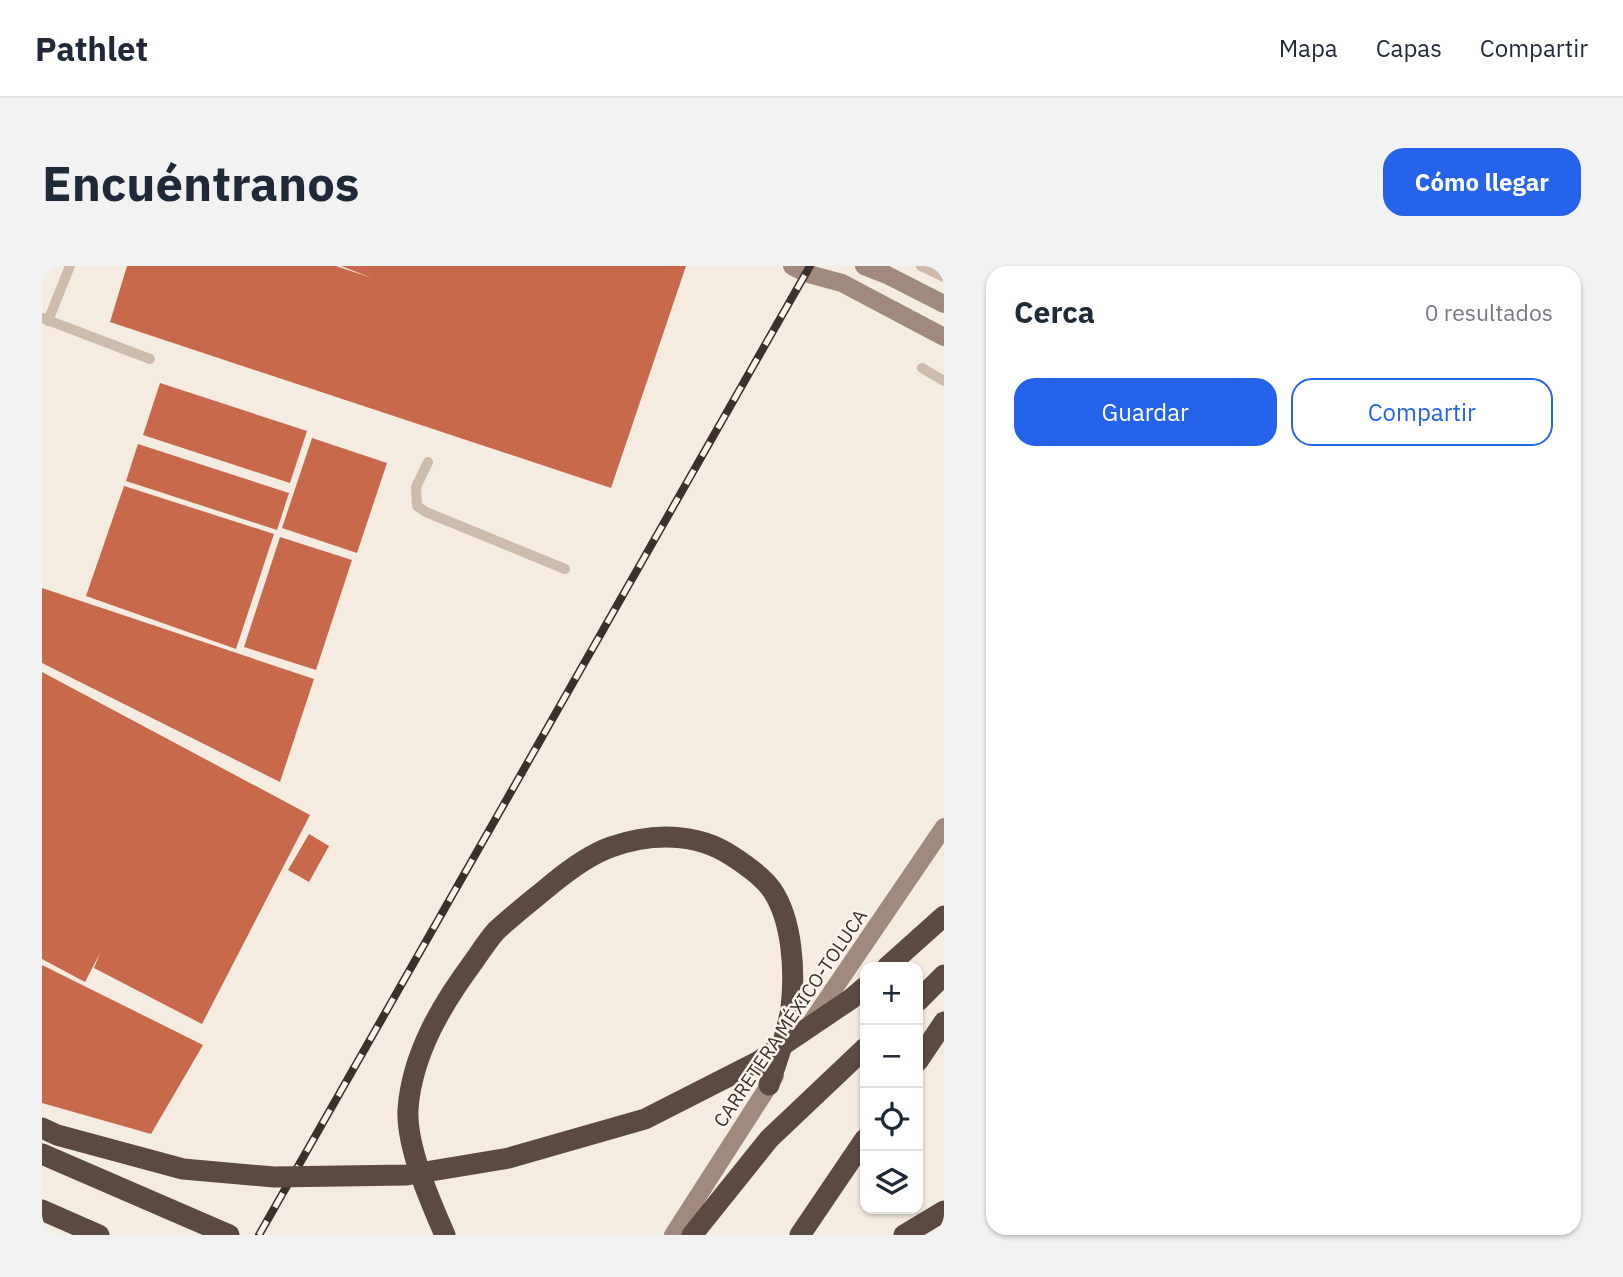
<!DOCTYPE html>
<html lang="es">
<meta charset="utf-8">
<style>
body{margin:0;font-family:"IBM Plex Sans",sans-serif;background:#f2f2f3;color:#1f2937}
.controls{position:absolute;right:21px;bottom:21px;display:grid;overflow:hidden;border-radius:14px;box-shadow:0 2px 5px #0004}
.controls button{width:63px;height:63px;display:grid;place-items:center;padding:0;border:0;border-bottom:2px solid #e0e1e3;background:#fff;color:#1f2937;font:35px sans-serif}
.list{margin:0;padding:0;list-style:none}
h2{display:flex;justify-content:space-between;align-items:center;height:91px;margin:0;padding:0 28px;font-size:30px}
h2 small{font-size:23px;font-weight:400;color:#747a83}
.actions{display:flex;gap:14px;padding:21px 28px}
.actions a{flex:1;padding:16px 0;border:2px solid #2563eb;border-radius:21px;text-align:center;font-size:24px;color:#2563eb}
.actions .main{background:#2563eb;color:#fff}
.icon{flex:none;width:38px;height:38px;fill:none;stroke:currentColor;stroke-width:2;stroke-linecap:round;stroke-linejoin:round}
.map{position:relative;flex:none;width:902px;height:969px;overflow:hidden;border-radius:21px}
header{display:flex;align-items:center;gap:42px;box-sizing:border-box;height:98px;padding:0 35px;background:#fff;border-bottom:2px solid #e0e1e3}
header strong{font-size:33px}
nav{display:flex;gap:38px;margin-inline-start:auto;font-size:24px}
.intro{display:flex;align-items:center;justify-content:space-between;box-sizing:border-box;height:168px;padding:0 42px}
h1{margin:0;font-size:49px}
.button{padding:18px 32px;border-radius:21px;background:#2563eb;color:#fff;font-size:24px;font-weight:700}
main{display:flex;gap:42px;padding:0 42px}
aside{flex:1;background:#fff;border-radius:21px;box-shadow:0 2px 5px #0004}
.map>svg:first-child{display:block}
</style>
<header>
<strong>Pathlet</strong>
<nav><a>Mapa</a><a>Capas</a><a>Compartir</a></nav>
</header>
<div class="intro"><h1>Encuéntranos</h1><a class="button">Cómo llegar</a></div>
<main>
<div class="map">
<svg width="902" height="969" viewBox="0 0 902 969">
<rect width="100%" height="100%" fill="#f4ebe1"/>
<g fill="#c8694b">
<polygon points="85,0 294,0 330,12 299,0 644,0 569,222 68,56"/>
<polygon points="118,117 265,165 248,217 101,169"/>
<polygon points="270,172 345,197 315,287 240,262"/>
<polygon points="96,178 247,227 235,264 84,215"/>
<polygon points="82,220 232,268 194,383 44,330"/>
<polygon points="238,271 310,294 274,404 202,381"/>
<polygon points="0,322 272,413 238,516 0,397"/>
<polygon points="0,406 268,549 160,758 52,702 58,687 43,716 0,693"/>
<polygon points="267,568 287,580 267,616 246,604"/>
<polygon points="0,699 161,779 109,868 0,837"/>
</g>
<g fill="none" stroke-linecap="round" stroke-linejoin="round">
<g stroke="#cdbbac" stroke-width="10">
<polyline points="879,0 902,11"/>
<polyline points="0,52 108,93"/>
<polyline points="6,55 28,0"/>
<polyline points="880,102 902,115"/>
<polyline points="386,196 374,221 375,240 384,246 523,303"/>
</g>
<g stroke="#a18a7d" stroke-width="18">
<polyline points="750,0 763,7 800,17 902,71"/>
<polyline points="822,0 845,9 902,38"/>
<polyline points="768,758 902,561"/>
<polyline points="631,969 733,810"/>
</g>
<g stroke="#5c4a42" stroke-width="21">
<polyline points="845,701 902,650"/>
<polyline points="876,735 902,709"/>
<polyline points="876,795 902,756"/>
<polyline points="0,888 187,969"/>
<polyline points="0,944 57,969"/>
<path d="M 403,969 C 388,935 364,880 366,843 C 370,788 400,738 432,695 C 439,685 446,674 454,665 C 472,648 492,633 511,617 C 527,604 549,588 569,581 C 609,567 654,566 690,590 C 704,599 721,611 730,624 C 751,655 753,707 749,742 C 745,769 735,794 727,819"/>
<polyline points="650,969 727,873 823,782"/>
<polyline points="758,969 823,873"/>
<polyline points="862,969 902,945"/>
</g>
<defs>
<polyline id="rail" points="217,969 768,0"/>
</defs>
<use href="#rail" stroke="#3b302b" stroke-width="8"/>
<use href="#rail" stroke="#fbf5ee" stroke-width="5" stroke-dasharray="16" stroke-linecap="butt"/>
<polyline stroke="#5c4a42" stroke-width="21" points="0,862 15,869 141,903 232,911 365,909 467,892 603,853 717,795 809,733 823,721"/>
</g>
<g text-anchor="middle" stroke-width="5" stroke-linejoin="round" paint-order="stroke">
<g font-size="19" fill="#3b302b" stroke="#fbf5ee">
<text transform="translate(748 752) rotate(-56)" y="7">CARRETERA MÉXICO-TOLUCA</text>
</g>
</g>
</svg>
<div class="controls">
<button>+</button>
<button>−</button>
<button><svg class="icon" aria-label="locate" viewBox="0 0 24 24"><circle cx="12" cy="12" r="6"/><path d="M12 2v4M12 18v4M2 12h4M18 12h4"/></svg></button>
<button><svg class="icon" aria-label="layers" viewBox="0 0 24 24"><path d="M12 4l9 5-9 5-9-5zM3 14l9 5 9-5"/></svg></button>
</div>
</div>
<aside>
<h2>Cerca<small>0 resultados</small></h2>
<ul class="list">
</ul>
<div class="actions"><a class="main">Guardar</a><a>Compartir</a></div>
</aside>
</main>
